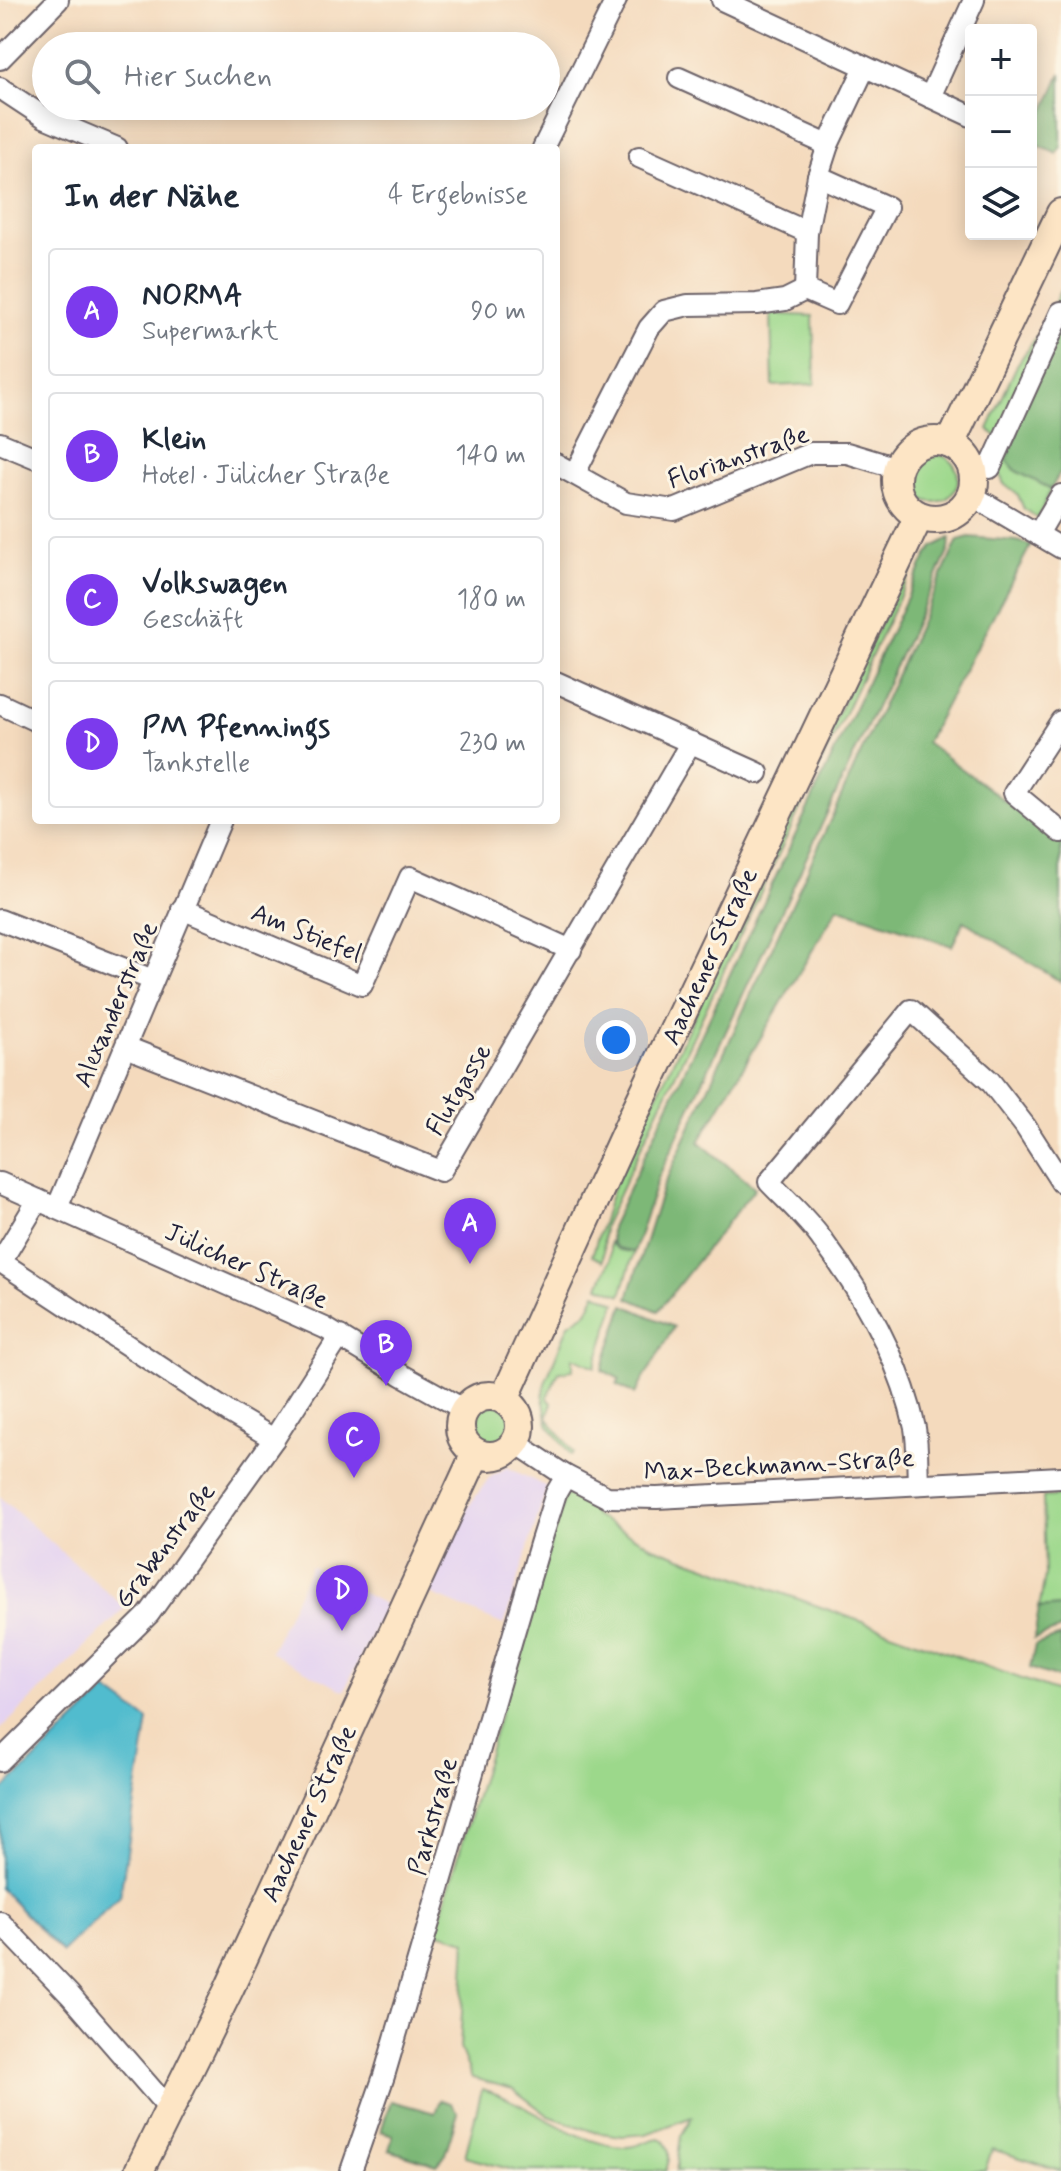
<!DOCTYPE html>
<html lang="de">
<meta charset="utf-8">
<style>
body{margin:0;font-family:Mynerve,sans-serif;background:#f6f6f7;color:#1f2937}
.controls{position:absolute;right:24px;top:24px;display:grid;overflow:hidden;border-radius:8px;box-shadow:0 4px 20px #0003}
.controls button{width:72px;height:72px;display:grid;place-items:center;padding:0;border:0;border-bottom:2px solid #e0e1e3;background:#fff;color:#1f2937;font:40px sans-serif}
.you{position:absolute;left:616px;top:1040px;width:28px;height:28px;margin:-20px;border:6px solid #fff;border-radius:50%;background:#1a73e8;box-shadow:0 0 0 12px #1a73e833}
.badge{display:grid;place-items:center;width:52px;height:52px;border-radius:50%;background:#7c3aed;color:#fff;font-size:26px;font-weight:700}
.pin{position:absolute;translate:-50% -66px;filter:drop-shadow(0 2px 4px #0008)}
.pin::after{content:'';position:absolute;top:42px;width:28px;height:24px;background:inherit;clip-path:polygon(0 0,100% 0,50% 100%)}
.list{margin:0;padding:0;list-style:none}
h2{display:flex;justify-content:space-between;align-items:center;height:104px;margin:0;padding:0 32px;font-size:34px}
h2 small{font-size:26px;font-weight:400;color:#747a83}
.list li{display:grid;grid-template-columns:52px 1fr auto;gap:24px;align-items:center;box-sizing:border-box;height:128px;margin:0 16px 16px;padding:0 16px;border:2px solid #e0e1e3;border-radius:8px}
.list b{display:block;font-size:30px;white-space:nowrap}
.list p{margin:0;font-size:26px;white-space:nowrap;color:#747a83}
.list em{font-size:26px;font-style:normal;color:#747a83}
.icon{flex:none;width:44px;height:44px;fill:none;stroke:currentColor;stroke-width:2;stroke-linecap:round;stroke-linejoin:round}
.map{position:relative;flex:none;width:1061px;height:2171px;overflow:hidden}
.search{position:absolute;background:#fff;box-shadow:0 4px 20px #0003;left:32px;top:32px;width:528px;height:88px;display:flex;align-items:center;gap:20px;box-sizing:border-box;padding:0 28px;border-radius:44px;color:#747a83;font-size:30px}
.panel{position:absolute;background:#fff;box-shadow:0 4px 20px #0003;left:32px;top:144px;width:528px;height:680px;border-radius:8px}
.map>svg:first-child{display:block}
</style>
<div class="map">
<svg width="1061" height="2171" viewBox="0 0 1061 2171">
<rect width="100%" height="100%" fill="#fcf5e5"/>
<filter id="ink" filterUnits="userSpaceOnUse"><feTurbulence type="fractalNoise" baseFrequency=".0125" numOctaves="2"/><feDisplacementMap in="SourceGraphic" scale="16" xChannelSelector="R" yChannelSelector="G"/><feConvolveMatrix kernelMatrix="1 2 1 2 8 2 1 2 1" color-interpolation-filters="sRGB"/></filter>
<filter id="wash" filterUnits="userSpaceOnUse"><feTurbulence type="fractalNoise" baseFrequency=".006" numOctaves="4" result="noise"/><feDisplacementMap in="SourceGraphic" scale="32" xChannelSelector="R" yChannelSelector="G"/><feGaussianBlur stdDeviation="1.8" result="paint"/><feColorMatrix in="noise" values="0 0 0 0 0 0 0 0 0 0 0 0 0 0 0 0 0 1.4 0 .05"/><feComposite in="paint" operator="in"/></filter>
<g filter="url(#wash)">
<rect width="100%" height="100%" fill="#f4dabd"/>
<g fill="#e4d3f1">
<polygon points="507,1467 547,1487 504,1625 426,1592 464,1513 489,1478"/>
<polygon points="0,1497 125,1608 0,1730"/>
<polygon points="311,1566 386,1605 344,1691 270,1652"/>
</g>
<g fill="#9cd88b" stroke="#5f7d63" stroke-width="2">
<polygon points="1061,289 1061,304 998,438 988,429 1017,365 1044,325"/>
<polygon points="771,314 813,316 815,384 773,386"/>
<polygon points="1011,428 1017,433 1016,471 1051,489 1038,518 1024,509 1018,495 1004,484 996,466"/>
<circle cx="934" cy="478" r="24"/>
<polygon points="913,555 918,557 604,1226 603,1261 592,1256 613,1188"/>
<path d="M 610,1241 C 614,1251 624,1251 634,1252 L 621,1295 L 599,1286 L 610,1260 Z"/>
<polygon points="596,1293 616,1303 595,1367 573,1357 573,1370 559,1372 547,1398 552,1403 547,1417 574,1453 571,1455 548,1424 543,1398 545,1383 569,1324 587,1312"/>
<circle cx="491" cy="1424" r="21"/>
<polygon points="565,1494 589,1502 595,1516 653,1547 1061,1693 1061,2171 992,2149 985,2171 676,2171 681,2136 692,2117 646,2134 622,2136 594,2132 549,2116 513,2089 472,2078 460,2048 466,1941 436,1932"/>
<polygon points="1061,1496 1061,1606 1039,1608 1045,1576 1043,1497"/>
<path d="M 482,2089 C 531,2103 570,2143 624,2147 C 637,2148 648,2139 660,2138 C 672,2147 670,2158 666,2171 L 517,2171 L 465,2157 Z"/>
</g>
<g fill="#7db877" stroke="#506d59" stroke-width="2">
<polygon points="1061,73 1061,146 1057,154 1031,142"/>
<polygon points="1061,321 1061,471 1051,489 1016,471 1007,460 1017,433 1011,428"/>
<polygon points="969,537 1016,541 1031,545 926,742 1061,843 1061,982 964,921 952,946 838,907 699,1142 755,1188 658,1311 628,1298 663,1187 958,540"/>
<path d="M 950,538 L 949,550 L 658,1178 L 634,1252 C 615,1250 609,1246 611,1227 L 926,557 L 933,547 Z"/>
<polygon points="624,1305 674,1327 635,1394 617,1385 620,1379 602,1370"/>
<polygon points="1061,1606 1061,1629 1034,1639 1039,1608"/>
<polygon points="1061,1636 1061,1679 1030,1668 1035,1645"/>
<polygon points="440,2100 450,2103 458,2113 444,2157 437,2165 389,2150 393,2135 381,2131 391,2101 435,2113"/>
</g>
<polygon fill="#51bcce" stroke="#3a6f84" stroke-width="2" points="107,1690 148,1720 120,1896 62,1952 0,1888 0,1793"/>
</g>
<g filter="url(#ink)">
<g fill="none" stroke-linecap="round" stroke-linejoin="round">
<defs>
<g id="minor">
<polyline points="722,0 971,116"/>
<polyline points="0,59 58,0"/>
<polyline points="679,78 828,145"/>
<polyline points="0,88 44,117 117,148"/>
<polyline points="930,97 974,0"/>
<polyline points="543,148 616,0"/>
<polyline points="639,157 807,232"/>
<polygon points="818,176 887,207 837,304 805,290 807,232"/>
<polyline points="818,176 828,145 865,67"/>
<polyline points="0,443 36,458"/>
<polyline points="556,464 626,503 674,510 811,453 847,453 897,468"/>
<polyline points="990,468 1061,312"/>
<polyline points="575,473 649,328 664,311 688,305 757,304 785,300 805,290"/>
<polyline points="971,495 1061,548"/>
<polyline points="1038,534 1061,495"/>
<polyline points="556,682 758,773"/>
<polyline points="0,704 36,721"/>
<polyline points="1061,721 1014,793 1061,832"/>
<polyline points="182,909 362,985 410,877 571,950"/>
<polyline points="0,920 153,980"/>
<polyline points="126,1047 441,1171 691,742"/>
<polyline points="0,1183 325,1328 402,1375 465,1410"/>
<polyline points="57,1208 221,820"/>
<polyline points="1,1262 230,1413 274,1439"/>
<polyline points="0,1263 38,1200"/>
<polyline points="516,1443 566,1476 607,1497 657,1498 1061,1477"/>
<path d="M 918,1483 C 917,1465 918,1445 915,1428 C 900,1360 864,1296 823,1241 C 808,1219 787,1201 769,1182 L 911,1010 L 990,1081 L 1025,1126 L 1061,1182"/>
<polyline points="0,1761 149,1614 274,1439 340,1336"/>
<polyline points="0,1922 70,1995 169,2109"/>
<polyline points="351,2171 384,2076 540,1544 556,1493 566,1476"/>
</g>
<g id="secondary">
<circle cx="935" cy="480" r="39"/>
<polyline points="950,444 1061,213"/>
<circle cx="490" cy="1426" r="30"/>
<polyline points="504,1399 636,1110 919,516"/>
<polyline points="139,2171 229,1989 476,1453"/>
</g>
</defs>
<use href="#minor" stroke="#6c6268" stroke-width="24"/>
<use href="#secondary" stroke="#6c6268" stroke-width="32"/>
<use href="#minor" stroke="#fff" stroke-width="20"/>
<use href="#secondary" stroke="#fde5c5" stroke-width="28"/>
</g>
</g>
<g text-anchor="middle" stroke-width="6" stroke-linejoin="round" paint-order="stroke">
<g font-size="26" fill="#22223b" stroke="#fcf5e5">
<text transform="translate(738 456) rotate(-19)" y="9">Florianstraße</text>
<text transform="translate(307 932) rotate(22)" y="9">Am Stiefel</text>
<text transform="translate(709 956) rotate(-65)" y="9">Aachener Straße</text>
<text transform="translate(115 1004) rotate(-67)" y="9">Alexanderstraße</text>
<text transform="translate(458 1089) rotate(-59)" y="9">Flutgasse</text>
<text transform="translate(247 1265) rotate(24)" y="9">Jülicher Straße</text>
<text transform="translate(779 1464) rotate(-3)" y="9">Max-Beckmann-Straße</text>
<text transform="translate(164 1545) rotate(-53)" y="9">Grabenstraße</text>
<text transform="translate(308 1813) rotate(-65)" y="9">Aachener Straße</text>
<text transform="translate(432 1816) rotate(-74)" y="9">Parkstraße</text>
</g>
</g>
</svg>
<div class="controls">
<button>+</button>
<button>−</button>
<button><svg class="icon" aria-label="layers" viewBox="0 0 24 24"><path d="M12 4l9 5-9 5-9-5zM3 14l9 5 9-5"/></svg></button>
</div>
<div class="you"></div>
<div class="pin badge" style="left:470px;top:1264px">A</div>
<div class="pin badge" style="left:386px;top:1386px">B</div>
<div class="pin badge" style="left:354px;top:1478px">C</div>
<div class="pin badge" style="left:342px;top:1631px">D</div>
<div class="search"><svg class="icon" aria-label="search" viewBox="0 0 24 24"><circle cx="10" cy="10" r="6"/><path d="M15 15l6 6"/></svg>Hier suchen</div>
<section class="panel">
<h2>In der Nähe<small>4 Ergebnisse</small></h2>
<ul class="list">
<li><span class="badge">A</span><div><b>NORMA</b><p>Supermarkt</p></div><em>90 m</em></li>
<li><span class="badge">B</span><div><b>Klein</b><p>Hotel · Jülicher Straße</p></div><em>140 m</em></li>
<li><span class="badge">C</span><div><b>Volkswagen</b><p>Geschäft</p></div><em>180 m</em></li>
<li><span class="badge">D</span><div><b>PM Pfennings</b><p>Tankstelle</p></div><em>230 m</em></li>
</ul>
</section>
</div>
